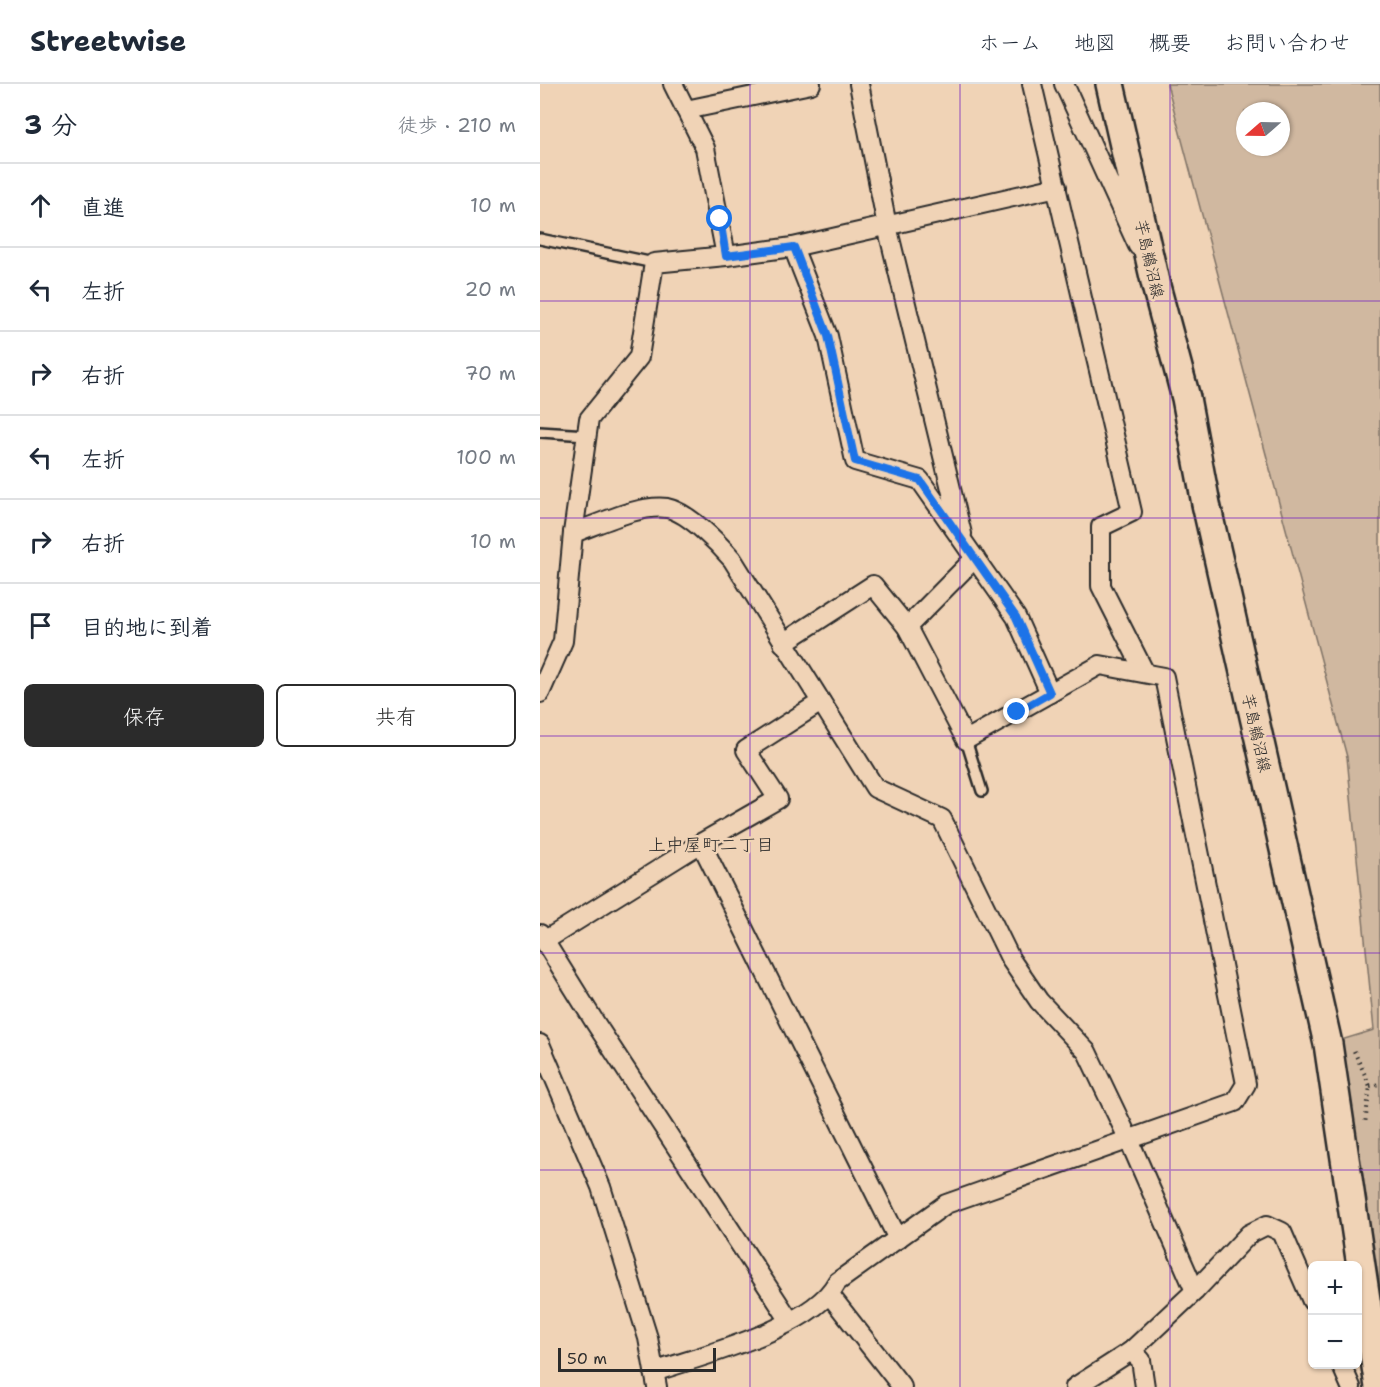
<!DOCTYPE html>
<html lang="ja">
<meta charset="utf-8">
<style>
body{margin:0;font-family:"Shantell Sans","Klee One",sans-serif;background:#f6f6f7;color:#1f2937}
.controls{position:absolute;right:18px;bottom:18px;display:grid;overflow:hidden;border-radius:9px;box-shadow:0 2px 4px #0004}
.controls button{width:54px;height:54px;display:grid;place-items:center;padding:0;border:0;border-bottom:2px solid #e0e1e3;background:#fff;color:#1f2937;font:30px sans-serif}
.compass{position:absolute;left:696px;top:18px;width:54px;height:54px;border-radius:50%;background:#fff;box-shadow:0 2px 4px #0004;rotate:250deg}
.scale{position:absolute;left:18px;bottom:15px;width:158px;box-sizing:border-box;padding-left:6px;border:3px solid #2b2b2b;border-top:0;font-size:16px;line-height:21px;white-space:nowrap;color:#2b2b2b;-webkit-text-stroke:4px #f0d3b6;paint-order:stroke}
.stop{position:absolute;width:18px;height:18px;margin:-14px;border:4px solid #1a73e8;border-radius:50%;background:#fff}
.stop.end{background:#1a73e8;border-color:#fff;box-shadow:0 2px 6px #0008}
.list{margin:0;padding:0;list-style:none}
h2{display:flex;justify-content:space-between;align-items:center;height:78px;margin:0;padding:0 24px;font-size:26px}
h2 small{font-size:20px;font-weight:400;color:#747a83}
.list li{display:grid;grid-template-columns:39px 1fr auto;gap:18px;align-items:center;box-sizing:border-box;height:84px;padding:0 24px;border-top:2px solid #e0e1e3}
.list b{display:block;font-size:22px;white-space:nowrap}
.list em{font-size:20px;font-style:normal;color:#747a83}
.actions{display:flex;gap:12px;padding:18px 24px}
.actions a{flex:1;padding:14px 0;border:2px solid #2b2b2b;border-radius:9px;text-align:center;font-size:21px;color:#2b2b2b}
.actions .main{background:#2b2b2b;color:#fff}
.icon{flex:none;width:33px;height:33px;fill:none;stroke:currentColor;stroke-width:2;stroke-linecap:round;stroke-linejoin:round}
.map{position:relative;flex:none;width:840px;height:1303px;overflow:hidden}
header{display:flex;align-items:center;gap:36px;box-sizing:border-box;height:84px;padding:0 30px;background:#fff;border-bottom:2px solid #e0e1e3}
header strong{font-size:28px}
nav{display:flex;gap:33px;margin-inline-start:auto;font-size:21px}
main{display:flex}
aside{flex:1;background:#fff}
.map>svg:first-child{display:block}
</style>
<header>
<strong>Streetwise</strong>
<nav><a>ホーム</a><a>地図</a><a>概要</a><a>お問い合わせ</a></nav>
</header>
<main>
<aside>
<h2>3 分<small>徒歩 · 210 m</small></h2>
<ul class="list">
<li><svg class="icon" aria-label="ahead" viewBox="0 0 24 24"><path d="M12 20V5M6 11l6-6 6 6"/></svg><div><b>直進</b></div><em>10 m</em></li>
<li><svg class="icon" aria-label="left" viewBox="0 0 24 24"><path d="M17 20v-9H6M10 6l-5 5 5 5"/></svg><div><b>左折</b></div><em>20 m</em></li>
<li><svg class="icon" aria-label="right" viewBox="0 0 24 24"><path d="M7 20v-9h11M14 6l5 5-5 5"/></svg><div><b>右折</b></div><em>70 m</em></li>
<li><svg class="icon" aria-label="left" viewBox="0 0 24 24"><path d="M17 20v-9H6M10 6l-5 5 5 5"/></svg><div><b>左折</b></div><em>100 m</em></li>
<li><svg class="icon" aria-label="right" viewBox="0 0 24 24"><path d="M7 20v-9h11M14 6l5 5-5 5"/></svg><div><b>右折</b></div><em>10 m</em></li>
<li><svg class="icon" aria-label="arrive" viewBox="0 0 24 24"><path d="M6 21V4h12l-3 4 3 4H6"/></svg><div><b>目的地に到着</b></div></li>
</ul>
<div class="actions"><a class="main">保存</a><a>共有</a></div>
</aside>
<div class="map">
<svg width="840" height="1303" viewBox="0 0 840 1303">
<rect width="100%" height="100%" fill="#f0d3b6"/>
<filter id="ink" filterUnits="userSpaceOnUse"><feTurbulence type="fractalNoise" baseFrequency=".0167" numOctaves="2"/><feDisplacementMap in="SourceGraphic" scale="12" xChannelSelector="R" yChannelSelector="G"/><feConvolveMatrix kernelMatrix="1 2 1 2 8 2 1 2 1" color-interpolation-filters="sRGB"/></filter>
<g filter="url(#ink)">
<path fill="#d0b8a0" stroke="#7e7266" stroke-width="1.5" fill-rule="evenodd" d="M 627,0 L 840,0 L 840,1303 L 788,960 L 834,946 L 807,673 ZM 705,27 L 741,27 L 741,63 L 705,63 Z"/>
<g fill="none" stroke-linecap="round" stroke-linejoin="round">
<defs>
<g id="service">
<polyline points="0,155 114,179"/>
<polyline points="0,348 47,351"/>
<polyline points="426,656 442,707"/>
</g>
<g id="minor">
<polyline points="319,0 347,142 422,450"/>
<polyline points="492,0 592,428 561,443 561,502 605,589"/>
<polyline points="524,0 598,162"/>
<polyline points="146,26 271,0"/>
<polyline points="253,163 517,103"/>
<polyline points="186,172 253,163 288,252 315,377 380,396 476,533 510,609"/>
<path d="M 33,449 C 59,440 100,420 127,424 C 148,428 179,460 192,475 L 335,704 L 402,735 L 471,876 L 499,917 L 547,968 L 589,1056 L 655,1207"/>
<polyline points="243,559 333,501 367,543"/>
<polyline points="0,609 23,557 33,449 49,335 99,273 114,179 186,172 165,64 133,0"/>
<polyline points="281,618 206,666 238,715 161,759 358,1155"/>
<polyline points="0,850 56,940 250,1237"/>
<polyline points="4,857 161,759"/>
<polyline points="0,960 61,1103 108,1254 117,1303"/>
<polyline points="290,1211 362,1303"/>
<polyline points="591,1267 601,1276 605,1303"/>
<polyline points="801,1280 811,1303"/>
<path d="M 114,1288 C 163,1271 273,1244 297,1198 L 406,1120 L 695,1018 L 706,1000 L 624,593 L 560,581 L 426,656 L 367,543 L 435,474"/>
<polyline points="535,1303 591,1267 655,1207 709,1150 727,1141 742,1148 772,1217"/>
</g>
<polyline id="primary" points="570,0 616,202 646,314 666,420 788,960 839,1303"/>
</defs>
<use href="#service" stroke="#2b2b2b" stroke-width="14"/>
<use href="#minor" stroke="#2b2b2b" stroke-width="22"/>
<use href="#primary" stroke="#2b2b2b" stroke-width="32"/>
<g stroke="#2b2b2b" stroke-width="4" stroke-dasharray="1.5 4.5" stroke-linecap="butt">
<polyline points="814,967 830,1002 825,1040"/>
<polyline points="830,1002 840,1000"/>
</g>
<use href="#service" stroke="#f0d3b6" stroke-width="9"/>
<use href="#minor" stroke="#f0d3b6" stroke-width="18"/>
<use href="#primary" stroke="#f0d3b6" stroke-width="27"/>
</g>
</g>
<g fill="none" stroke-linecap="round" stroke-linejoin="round" filter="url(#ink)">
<polyline stroke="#1a73e8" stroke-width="8" points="180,135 186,172 254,163 288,252 315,377 380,396 476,533 510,609 477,628"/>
</g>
<path fill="none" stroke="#7b2cbf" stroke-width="1.5" stroke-opacity="0.55" d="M 210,0 L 210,1303M 420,0 L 420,1303M 630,0 L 630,1303M 0,217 L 840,217M 0,434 L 840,434M 0,652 L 840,652M 0,869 L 840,869M 0,1086 L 840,1086"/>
<g text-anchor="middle" stroke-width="5" stroke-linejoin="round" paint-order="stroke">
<g font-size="16" fill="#2b2b2b" stroke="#f0d3b6">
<text transform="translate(610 175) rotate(77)" y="6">芋島鵜沼線</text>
<text transform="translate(717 649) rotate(77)" y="6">芋島鵜沼線</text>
</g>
<g font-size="18" fill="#2b2b2b" stroke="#f0d3b6">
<text x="171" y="767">上中屋町二丁目</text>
</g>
</g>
</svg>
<div class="controls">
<button>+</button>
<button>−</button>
</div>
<svg class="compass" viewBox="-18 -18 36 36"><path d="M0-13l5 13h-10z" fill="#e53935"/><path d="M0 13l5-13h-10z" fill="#747a83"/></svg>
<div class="scale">50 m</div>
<div class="stop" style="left:180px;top:135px"></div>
<div class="stop end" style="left:477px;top:628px"></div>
</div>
</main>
